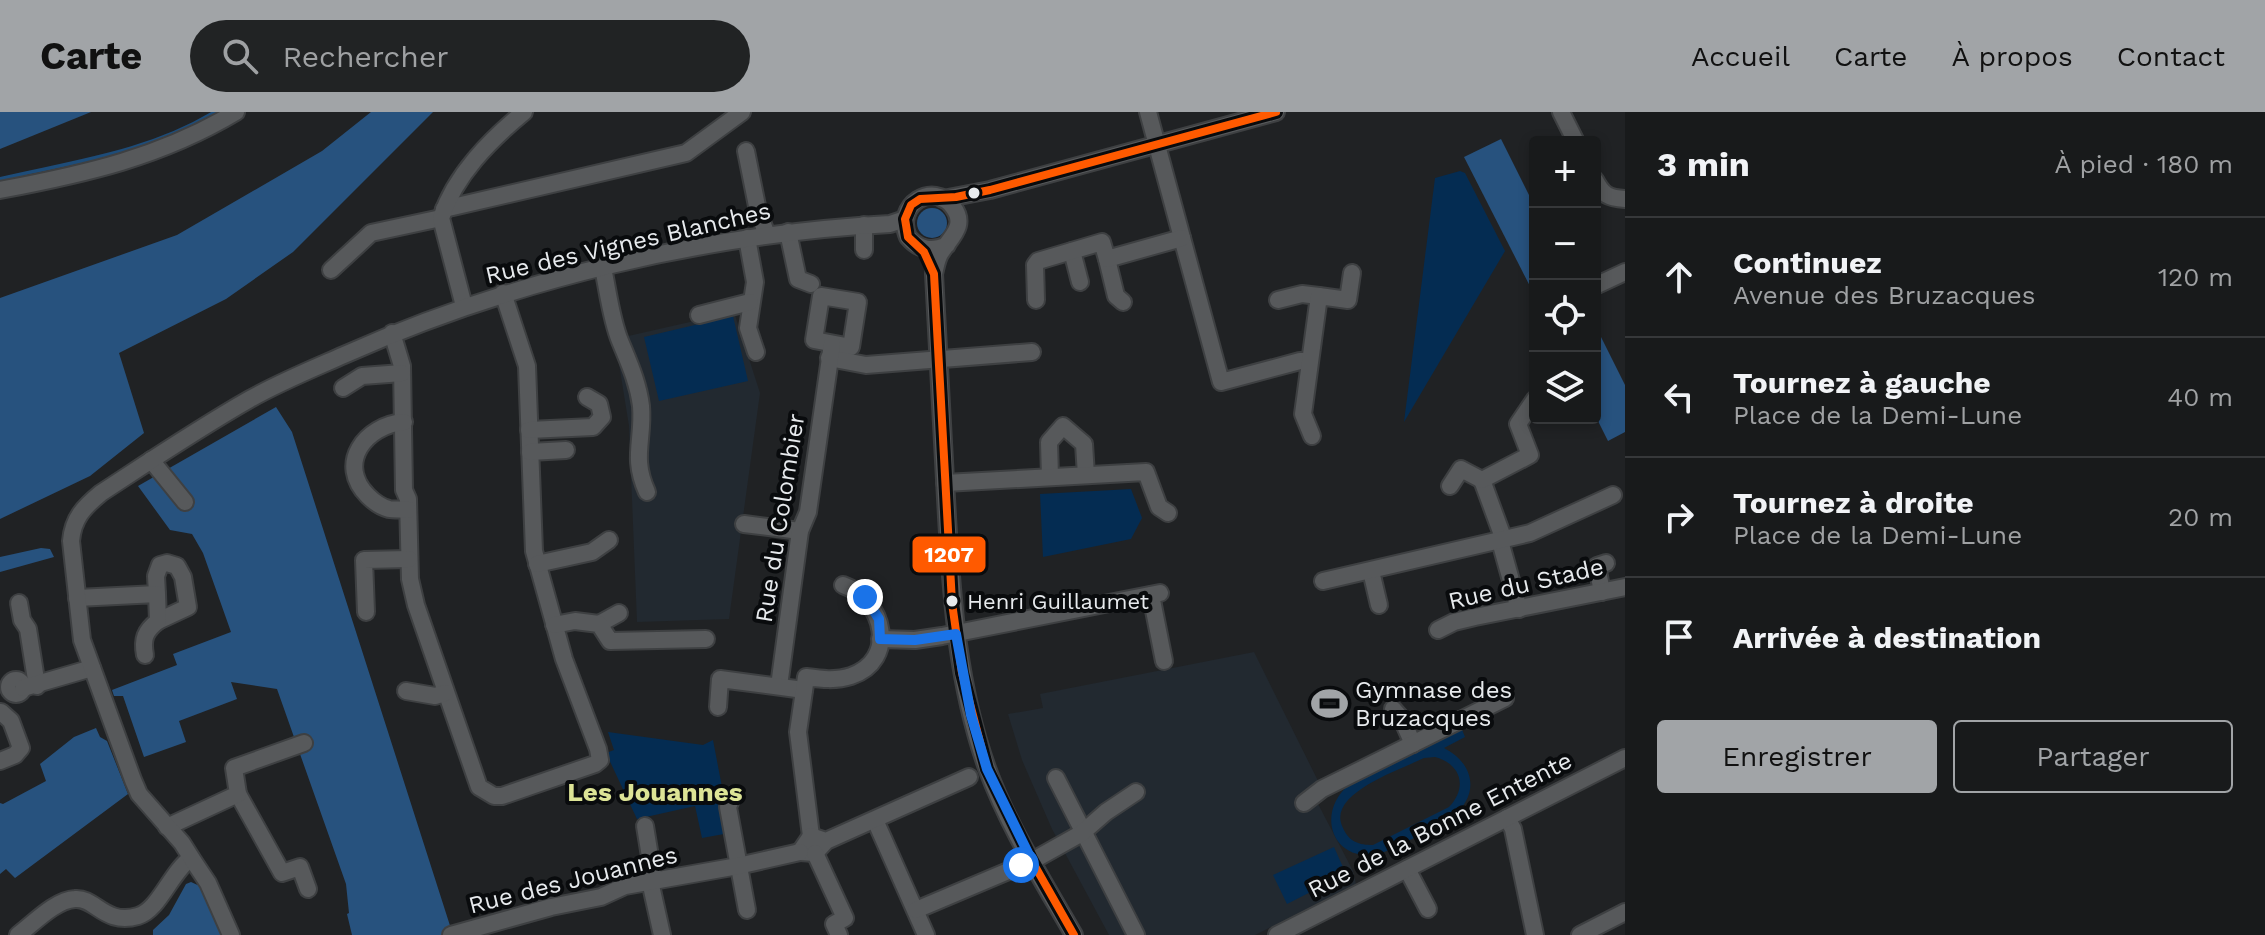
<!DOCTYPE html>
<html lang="fr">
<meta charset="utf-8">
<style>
body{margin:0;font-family:"Work Sans",sans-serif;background:#212324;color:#f1f3f6}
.controls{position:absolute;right:24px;top:24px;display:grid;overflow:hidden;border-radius:8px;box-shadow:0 4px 12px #0003}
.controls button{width:72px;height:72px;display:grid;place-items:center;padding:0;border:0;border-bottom:2px solid #36383a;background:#181a1b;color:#f1f3f6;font:40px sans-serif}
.stop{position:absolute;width:24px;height:24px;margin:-18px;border:6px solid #1a73e8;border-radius:50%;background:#fff}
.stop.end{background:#1a73e8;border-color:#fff;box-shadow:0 2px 8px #0008}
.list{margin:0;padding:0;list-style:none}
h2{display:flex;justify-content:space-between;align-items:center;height:104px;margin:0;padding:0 32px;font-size:34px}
h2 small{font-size:26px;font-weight:400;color:#9fa1a3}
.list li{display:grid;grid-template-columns:52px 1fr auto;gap:24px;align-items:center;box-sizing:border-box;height:120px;padding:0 32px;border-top:2px solid #36383a}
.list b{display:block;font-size:30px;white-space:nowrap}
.list p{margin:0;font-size:26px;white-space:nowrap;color:#9fa1a3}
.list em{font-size:26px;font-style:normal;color:#9fa1a3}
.actions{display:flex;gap:16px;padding:24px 32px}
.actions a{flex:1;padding:18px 0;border:2px solid #a1a4a7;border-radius:8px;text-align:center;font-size:28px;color:#a1a4a7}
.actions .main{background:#a1a4a7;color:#111}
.icon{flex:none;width:44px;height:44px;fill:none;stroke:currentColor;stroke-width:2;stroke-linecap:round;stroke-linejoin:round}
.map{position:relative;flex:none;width:1625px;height:823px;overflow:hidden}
header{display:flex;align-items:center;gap:48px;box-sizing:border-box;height:112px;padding:0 40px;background:#a1a4a7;color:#111}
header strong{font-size:38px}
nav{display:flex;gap:44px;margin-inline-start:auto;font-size:28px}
.search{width:560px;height:72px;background:#212324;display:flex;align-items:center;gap:20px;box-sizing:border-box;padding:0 28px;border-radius:44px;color:#9fa1a3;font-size:30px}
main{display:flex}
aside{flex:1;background:#181a1b}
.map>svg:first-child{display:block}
</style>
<header>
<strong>Carte</strong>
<div class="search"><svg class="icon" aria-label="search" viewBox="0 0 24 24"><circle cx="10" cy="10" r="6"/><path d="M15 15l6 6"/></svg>Rechercher</div>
<nav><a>Accueil</a><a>Carte</a><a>À propos</a><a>Contact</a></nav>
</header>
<main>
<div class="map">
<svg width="1625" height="823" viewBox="0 0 1625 823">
<rect width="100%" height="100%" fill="#202224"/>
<g fill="#222930">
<polygon points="734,200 760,281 729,507 637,510 629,314 615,227"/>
<polygon points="1254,540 1324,681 1316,688 1353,759 1356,772 1255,823 1109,823 1052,717 1022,648 1008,602 1043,596 1040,582"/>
</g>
<g fill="#042c52" fill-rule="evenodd">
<polygon points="1460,59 1465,61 1505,139 1404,310 1435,66"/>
<polygon points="733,204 748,269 659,289 644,225"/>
<polygon points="1131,377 1142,406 1131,427 1043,445 1040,382"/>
<path d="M 1461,615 L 1465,625 L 1444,636 C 1475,652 1480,683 1452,705 C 1433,715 1391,741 1373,743 C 1330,747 1316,698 1351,671 ZM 1435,645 C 1461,652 1468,675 1449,695 L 1373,733 C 1359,733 1349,730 1343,716 C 1325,682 1400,658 1424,646 Z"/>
<polygon points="608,620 703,633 713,628 726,696 721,698 724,722 702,726 695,694 637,707 606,641 614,638"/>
<polygon points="1334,735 1346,762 1287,792 1273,763"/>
</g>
<g fill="#27527e">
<polygon points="0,0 91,0 0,37"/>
<polygon points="371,0 433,0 293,140 226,187 119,241 144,321 90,364 0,407 0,186 177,123 322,39"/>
<polygon points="1501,27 1535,95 1535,184 1464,45"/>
<circle cx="932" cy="111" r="15"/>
<polygon points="1595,213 1625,273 1625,320 1608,329 1595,303"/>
<polygon points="276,295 292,320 453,823 352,823 347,802 349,801 346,772 277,577 231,570 237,587 179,609 186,630 144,645 123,584 114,584 112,578 177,553 173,542 231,520 203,441 192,422 170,418 138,374"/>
<polygon points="41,436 50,437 54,445 0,460 0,445"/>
<polygon points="96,616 100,625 107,629 128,682 15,766 6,757 0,762 0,691 3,692 46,669 40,652 74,625"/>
<polygon points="191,770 202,775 223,823 153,823 153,818 169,803 186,772"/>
</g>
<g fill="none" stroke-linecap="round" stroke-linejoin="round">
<path stroke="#1d4c79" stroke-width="4" d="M 0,67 C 73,50 150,40 215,0"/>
<defs>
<g id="minor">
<polyline points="1148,0 1221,270 1300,249 1309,249"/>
<polyline points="1561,0 1576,30"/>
<polyline points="746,39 758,99 767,123"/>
<path d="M 1595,68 C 1603,83 1608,86 1625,87"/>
<path d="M 0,78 C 85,62 161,45 236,0"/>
<polyline points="943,87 990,78 1276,0"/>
<polyline points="444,97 686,41 742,0"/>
<polyline points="864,113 864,138"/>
<polyline points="788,120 798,167 811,172"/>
<polyline points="747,126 755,170 748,216 756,240"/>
<path d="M 947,133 C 932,140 919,138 908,125 C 894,93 933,68 953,95 C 967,113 951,125 942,139 C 937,145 936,154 934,162 C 939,243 942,324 947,405 C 952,490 958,575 987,656 C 1008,714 1043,769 1074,823"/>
<polyline points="1072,139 1080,170"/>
<polyline points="1107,147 1116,184 1123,190"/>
<path d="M 603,156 C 608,179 611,207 620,229 C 629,251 638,270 641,294 C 644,328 631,345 647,380"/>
<polyline points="331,158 371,121 441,106"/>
<polyline points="1595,174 1625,160"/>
<polygon points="821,184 858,190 851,235 814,228"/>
<polyline points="1036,188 1035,153 1038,149 1102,130 1107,147 1182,126"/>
<polyline points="1278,188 1302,182 1319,184"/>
<path d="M 464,194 L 441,106 C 455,63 490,28 524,0"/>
<polyline points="699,203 750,190"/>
<polyline points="392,221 402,254 404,378 408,387 410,467 416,493 479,675 494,684 502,684 595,652 600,648 598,637 564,547 534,439 527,254 503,181"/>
<polyline points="829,246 866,253 1032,240"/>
<polyline points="343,276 362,264 402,261"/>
<path d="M 404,310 C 365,313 336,352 368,384 C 373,389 381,395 389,397 C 394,398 402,397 408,398"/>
<polyline points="529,318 593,315 602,305 599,292 587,285"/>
<polyline points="1312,324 1303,302 1319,184 1348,188 1352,161"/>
<polyline points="530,340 566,338"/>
<polyline points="151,348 185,390"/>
<polyline points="1050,365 1049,330 1063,314 1084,332 1086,363"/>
<polyline points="1482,368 1504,428"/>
<polyline points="945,371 1146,360 1159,395 1168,401"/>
<polyline points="1450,374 1461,357 1482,368 1530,343 1518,312 1535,287"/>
<polyline points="744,412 800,419"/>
<polyline points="1500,429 1519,497"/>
<polyline points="537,452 592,440 609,428"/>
<polyline points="1371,459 1379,493"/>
<polyline points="1323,469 1530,421 1613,383"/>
<polyline points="1602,480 1597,454 1606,451"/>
<polyline points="157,482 156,464 160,453 167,451 177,454 183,465 188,495 158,509"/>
<polyline points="1151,483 1164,549"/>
<path d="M 77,486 L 157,482 L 158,509 C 145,519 142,527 145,543"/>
<polyline points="19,491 22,508 28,517 37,574"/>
<polyline points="366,500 364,448 409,447"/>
<polyline points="599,512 619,501"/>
<polyline points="554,513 575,509 599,512 610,529 706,527"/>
<polyline points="1438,518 1454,510 1475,505 1625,475"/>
<polyline points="880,527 915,528 942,524 1160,481"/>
<circle cx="16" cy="575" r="7"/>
<polyline points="779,574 800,419 808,400 832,232"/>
<polyline points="23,576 92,556"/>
<polyline points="406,579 435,584 445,581"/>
<polyline points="718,595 720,567 804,578"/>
<polyline points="1393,597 1402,607 1413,632"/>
<polyline points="0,649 15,643 21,636 11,609 1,600"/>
<polyline points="1056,666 1136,823"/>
<polyline points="238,682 282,761 300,755 308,777"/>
<polyline points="733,683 728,695 747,798"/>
<polyline points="1304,691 1322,677 1505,586"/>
<polyline points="1507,706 1513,717 1535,823"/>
<polyline points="875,708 926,823"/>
<polyline points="645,714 654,769"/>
<polyline points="167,715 238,682 234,656 304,631"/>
<path d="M 811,724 L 798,620 L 806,565 C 821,567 836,569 851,564 C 898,548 885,488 843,473"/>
<polyline points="826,729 811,724 800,740 815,741 826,729 969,665"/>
<polyline points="815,741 845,806 834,812 839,823"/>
<polyline points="1407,757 1428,797"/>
<polyline points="650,769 662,823"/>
<polyline points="916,798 1032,749 1082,721 1106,700 1136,680"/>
<path d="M 18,823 C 33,812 55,788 75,787 C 95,785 105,814 138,804 C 159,798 171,760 191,746"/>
<path d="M 231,823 L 208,771 L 194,750 L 182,731 L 139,682 L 133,668 L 82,528 L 71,429 C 73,406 84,395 101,381 C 150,349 199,316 250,287 C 280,270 312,257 344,243 C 512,168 705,122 890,112 L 905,107"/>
<polyline points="451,823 551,795 601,785 625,774 738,754 800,740"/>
<polyline points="1277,823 1625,646"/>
<polyline points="1580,823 1625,800"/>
</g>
</defs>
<use href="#minor" stroke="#3e4042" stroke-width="20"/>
<use href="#minor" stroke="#57595b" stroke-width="16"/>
<defs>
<polyline id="bus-1" points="1074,823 1032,749 987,657 962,561 952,491 934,162 924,140 908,125 905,107 911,93 920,87 956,85 990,78 1276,0"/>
</defs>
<use href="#bus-1" stroke="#090b0d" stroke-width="14"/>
<use href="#bus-1" stroke="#ff5a00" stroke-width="8"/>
</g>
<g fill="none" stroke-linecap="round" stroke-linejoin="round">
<polyline stroke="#1a73e8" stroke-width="10" points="865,485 879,507 880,527 915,528 956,522 971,603 987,657 1032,749 1021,753"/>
</g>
<defs>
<symbol id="stadium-bare" viewBox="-9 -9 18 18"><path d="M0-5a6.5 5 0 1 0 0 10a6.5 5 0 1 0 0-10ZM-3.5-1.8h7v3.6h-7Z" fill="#a1a4a7" stroke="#090b0d" stroke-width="2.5" paint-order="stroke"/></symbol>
</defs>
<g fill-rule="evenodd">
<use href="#stadium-bare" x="1304" y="566" width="51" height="51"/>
</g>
<g fill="#e7eaed" stroke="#090b0d" stroke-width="3">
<circle cx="974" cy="81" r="7"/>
<circle cx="952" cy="489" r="7"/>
</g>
<g text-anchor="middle" stroke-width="8" stroke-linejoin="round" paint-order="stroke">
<g font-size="22" fill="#e7eaed" stroke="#090b0d" text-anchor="start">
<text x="967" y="497">Henri Guillaumet</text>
</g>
<g font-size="24" fill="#e7eaed" stroke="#090b0d">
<text transform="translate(628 131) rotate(-13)" y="8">Rue des Vignes Blanches</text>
<text transform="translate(780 406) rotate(-81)" y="8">Rue du Colombier</text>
<text transform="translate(1526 472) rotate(-13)" y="8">Rue du Stade</text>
<text transform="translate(1440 713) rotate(-27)" y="8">Rue de la Bonne Entente</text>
<text transform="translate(573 768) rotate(-14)" y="8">Rue des Jouannes</text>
</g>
<g font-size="24" fill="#e7eaed" stroke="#090b0d" text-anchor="start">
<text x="1355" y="586">Gymnase des<tspan x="1355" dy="28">Bruzacques</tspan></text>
</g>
<g font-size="26" font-weight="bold" fill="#dde496" stroke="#090b0d">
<text x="655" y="689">Les Jouannes</text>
</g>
</g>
<rect stroke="#090b0d" stroke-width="3" x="911" y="423" width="76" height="39" rx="8" fill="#ff5a00"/>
<g font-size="22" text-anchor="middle" font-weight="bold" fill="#fff">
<text x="949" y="450">1207</text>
</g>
</svg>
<div class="controls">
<button>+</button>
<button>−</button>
<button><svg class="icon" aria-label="locate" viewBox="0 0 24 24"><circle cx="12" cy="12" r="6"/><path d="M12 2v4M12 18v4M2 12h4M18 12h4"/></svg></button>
<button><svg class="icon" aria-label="layers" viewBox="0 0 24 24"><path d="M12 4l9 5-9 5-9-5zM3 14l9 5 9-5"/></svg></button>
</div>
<div class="stop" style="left:1021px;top:753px"></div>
<div class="stop end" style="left:865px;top:485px"></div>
</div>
<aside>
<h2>3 min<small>À pied · 180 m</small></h2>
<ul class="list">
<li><svg class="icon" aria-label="ahead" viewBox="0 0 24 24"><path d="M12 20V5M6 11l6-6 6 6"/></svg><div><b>Continuez</b><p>Avenue des Bruzacques</p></div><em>120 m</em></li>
<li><svg class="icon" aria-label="left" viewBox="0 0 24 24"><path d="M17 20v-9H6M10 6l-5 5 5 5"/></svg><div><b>Tournez à gauche</b><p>Place de la Demi-Lune</p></div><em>40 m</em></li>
<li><svg class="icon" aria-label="right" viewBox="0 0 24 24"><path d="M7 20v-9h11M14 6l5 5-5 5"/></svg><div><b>Tournez à droite</b><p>Place de la Demi-Lune</p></div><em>20 m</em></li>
<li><svg class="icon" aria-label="arrive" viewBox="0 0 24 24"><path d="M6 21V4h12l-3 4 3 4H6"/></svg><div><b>Arrivée à destination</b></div></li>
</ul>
<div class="actions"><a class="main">Enregistrer</a><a>Partager</a></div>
</aside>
</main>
